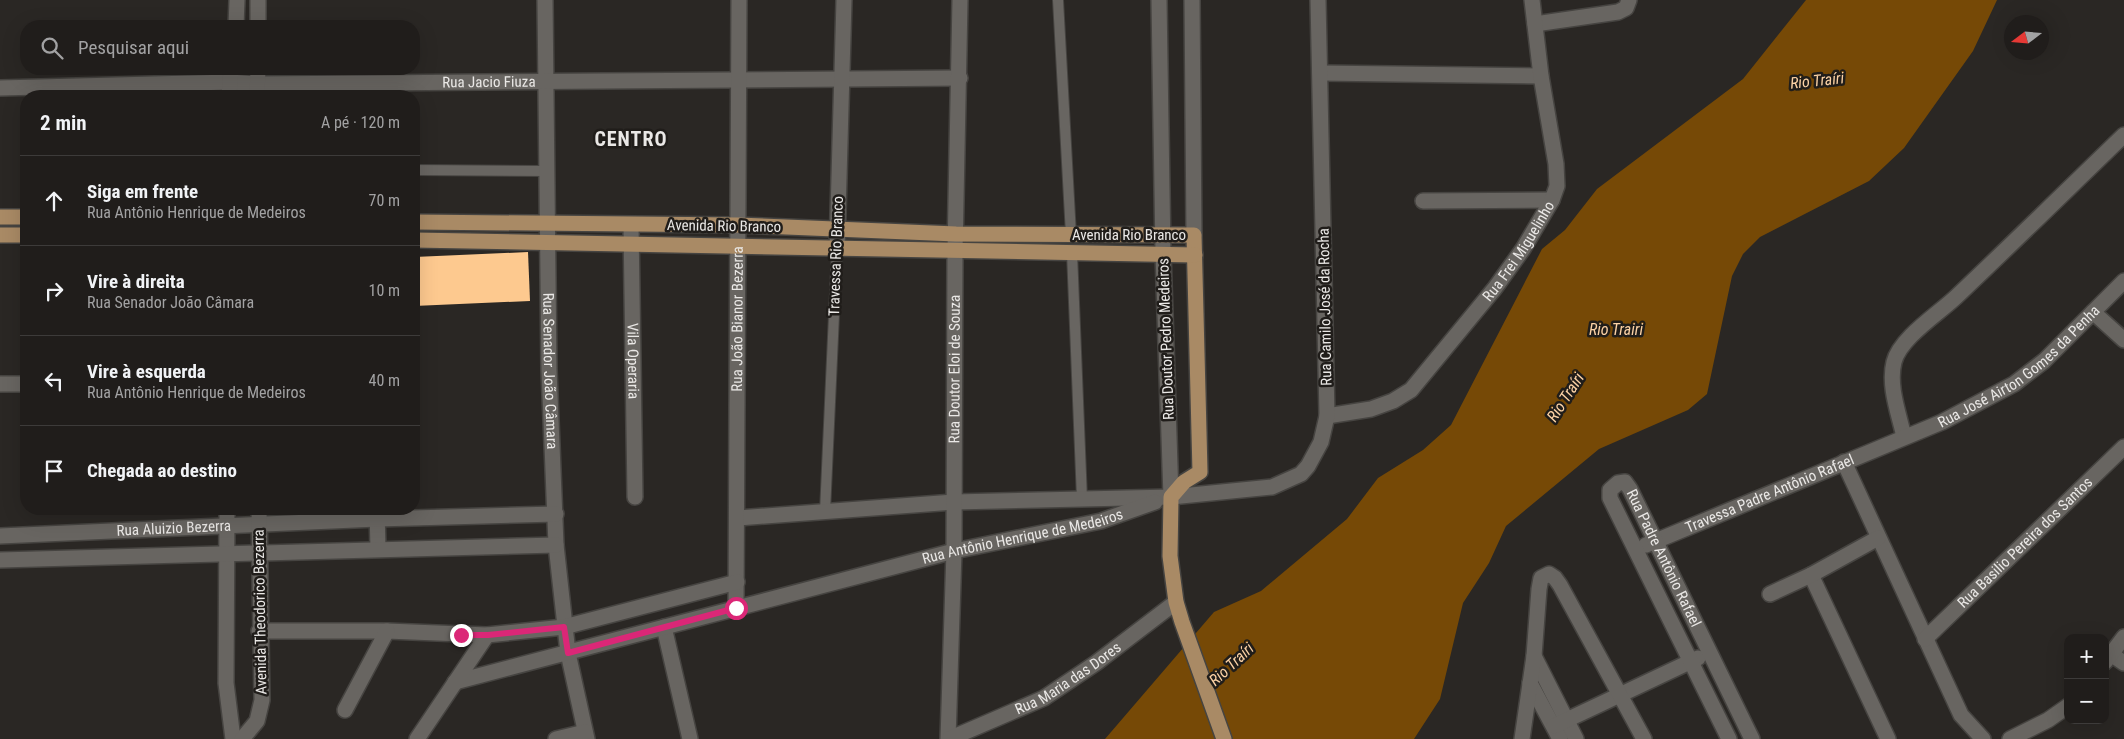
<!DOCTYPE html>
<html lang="pt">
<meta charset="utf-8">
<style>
body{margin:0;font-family:"Roboto Condensed",sans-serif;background:#282624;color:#f1f3f6}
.controls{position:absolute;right:15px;bottom:15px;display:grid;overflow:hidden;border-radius:10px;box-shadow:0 5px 20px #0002}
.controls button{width:45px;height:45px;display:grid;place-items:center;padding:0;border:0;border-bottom:1px solid #3d3b3a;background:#201d1b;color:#f1f3f6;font:25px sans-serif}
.compass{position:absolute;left:2004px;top:15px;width:45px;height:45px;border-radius:50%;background:#201d1b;box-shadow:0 5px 20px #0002;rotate:254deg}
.stop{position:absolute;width:15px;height:15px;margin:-11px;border:4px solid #db2777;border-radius:50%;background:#fff}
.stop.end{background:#db2777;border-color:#fff;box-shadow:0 1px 5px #0008}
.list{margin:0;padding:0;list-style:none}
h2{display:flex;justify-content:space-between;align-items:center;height:65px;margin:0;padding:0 20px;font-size:21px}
h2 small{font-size:16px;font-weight:400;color:#a2a2a3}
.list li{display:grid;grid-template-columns:32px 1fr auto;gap:15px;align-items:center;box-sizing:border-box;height:90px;padding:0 20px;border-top:1px solid #3d3b3a}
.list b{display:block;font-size:19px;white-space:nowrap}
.list p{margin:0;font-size:16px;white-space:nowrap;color:#a2a2a3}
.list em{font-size:16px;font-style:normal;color:#a2a2a3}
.icon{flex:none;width:28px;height:28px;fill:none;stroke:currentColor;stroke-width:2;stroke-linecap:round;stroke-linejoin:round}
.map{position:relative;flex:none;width:2124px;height:739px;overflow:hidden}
.search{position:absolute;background:#201d1b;box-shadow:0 5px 20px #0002;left:20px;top:20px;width:400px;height:55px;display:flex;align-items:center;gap:12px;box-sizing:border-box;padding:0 18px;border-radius:20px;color:#a2a2a3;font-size:19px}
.panel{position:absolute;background:#201d1b;box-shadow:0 5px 20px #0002;left:20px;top:90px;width:400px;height:425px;border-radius:20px}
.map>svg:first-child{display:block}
</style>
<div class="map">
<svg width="2124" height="739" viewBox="0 0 2124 739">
<rect width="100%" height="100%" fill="#2a2724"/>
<polygon fill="#764906" points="1806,0 1997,0 1973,51 1904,148 1869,181 1760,237 1743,254 1732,276 1707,394 1688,410 1599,449 1506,526 1489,563 1463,603 1440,699 1414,739 1105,739 1214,612 1261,591 1347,519 1378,478 1423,450 1451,425 1542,249 1565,230 1597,189 1743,79"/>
<polygon fill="#fdc98f" points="528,252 530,301 414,306 414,257"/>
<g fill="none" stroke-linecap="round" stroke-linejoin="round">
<defs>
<g id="lane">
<polyline points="1058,0 1071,235"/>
<polyline points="414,170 547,171"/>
<polyline points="1072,253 1082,499"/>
<polyline points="825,512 837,249"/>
</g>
<g id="street">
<path id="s1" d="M 545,0 L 549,370 L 556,545 L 568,653 L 587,739"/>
<polyline points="1159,0 1163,253 1171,497"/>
<polyline points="1192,0 1194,235"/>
<polyline points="1535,24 1618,12 1626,8 1629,0"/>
<polyline points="236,26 237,0"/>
<polyline points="258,26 258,0"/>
<polyline points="1320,73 1541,76"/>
<path id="s2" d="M 0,88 L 230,82 L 258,84 L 960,78"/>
<polyline points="229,96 231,69"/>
<polyline points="257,96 258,69"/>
<polyline points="1423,201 1552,200"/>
<path id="s3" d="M 631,225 L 635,497"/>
<polyline points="837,249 844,0"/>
<polyline points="2093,312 2124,340"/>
<polyline points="0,384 26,384"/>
<path id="s4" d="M 1327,416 L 1371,409 L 1393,401 L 1411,390 L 1495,288 L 1523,249 L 1552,200 L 1557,186 L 1556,164 L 1541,76 L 1532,0"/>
<path d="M 1904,437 C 1899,414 1888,386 1894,362 C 1900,338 1938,314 1956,297 C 2013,243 2068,189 2124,135"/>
<polyline points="1844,462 1961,715 1983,739"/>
<polyline points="227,509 226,683 233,739"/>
<polyline points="377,510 378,549"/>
<polyline points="738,518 954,502 1171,497 1272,487 1301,474 1308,466 1321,442 1327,416 1318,0"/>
<path id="s5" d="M 0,536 L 377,519 L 556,514"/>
<path id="s6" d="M 1646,545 L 1942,422 L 2014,384 L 2044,361 L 2124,281"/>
<polyline points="0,560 556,545"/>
<polyline points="1811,575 1888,739"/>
<polyline points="1770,594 1811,575 1878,538"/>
<path id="s7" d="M 736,608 L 739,0"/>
<polyline points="664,627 690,739"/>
<polyline points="259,631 387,631 487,635 564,627 737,582"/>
<path id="s8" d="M 1925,639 L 2124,447"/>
<polyline points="2111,654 2124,663"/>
<polyline points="1534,656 1576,739"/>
<polyline points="2105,662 2124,637"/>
<path id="s9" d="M 455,682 L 954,551 L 1101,521 L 1155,502"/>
<polyline points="1530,683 1560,739"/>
<polyline points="345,710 387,631"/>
<polyline points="1554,726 1698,658"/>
<polyline points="242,739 257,721 262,700 259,509"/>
<polyline points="417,739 487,635"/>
<polyline points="556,739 585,732"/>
<path id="s10" d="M 948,739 L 954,551 L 955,251 L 960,0"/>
<path id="s11" d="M 949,739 L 1044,698 L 1096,663 L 1176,602"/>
<polyline points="1522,739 1534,656 1539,589 1541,578 1549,574 1555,578 1560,585 1644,739"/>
<path id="s12" d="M 1729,739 L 1610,498 L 1610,490 L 1618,483 L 1625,482 L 1630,489 L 1752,739"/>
<polyline points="2010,739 2048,720 2068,706"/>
</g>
<g id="primary">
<polyline points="0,217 26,217"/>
<polyline points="414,222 737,225 956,234 1194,235 1200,472 1184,482 1171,497 1170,556 1176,602 1182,622 1224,739"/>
<polyline points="0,235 26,235"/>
<polyline points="414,240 1195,255"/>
</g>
</defs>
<use href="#lane" stroke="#464441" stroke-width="12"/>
<use href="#street" stroke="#464441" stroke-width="18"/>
<use href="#primary" stroke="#464441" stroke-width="18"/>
<use href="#lane" stroke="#686561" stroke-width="10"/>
<use href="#street" stroke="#686561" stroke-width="15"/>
<use href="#primary" stroke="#a98a65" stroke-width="15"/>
</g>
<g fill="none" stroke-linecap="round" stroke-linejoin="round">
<polyline stroke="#db2777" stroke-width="6" points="461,635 488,635 564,627 568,653 736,608"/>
</g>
<g text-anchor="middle" stroke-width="5" stroke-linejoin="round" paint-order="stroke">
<g font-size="15" fill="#eae8e6" stroke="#201d1a">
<text dy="5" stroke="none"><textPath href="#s2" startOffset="489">Rua Jacio Fiuza</textPath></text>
<text transform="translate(724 226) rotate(1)" y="5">Avenida Rio Branco</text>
<text x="1129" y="240">Avenida Rio Branco</text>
<text dy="5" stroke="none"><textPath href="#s4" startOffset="265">Rua Frei Miguelinho</textPath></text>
<text transform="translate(836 256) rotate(-88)" y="5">Travessa Rio Branco</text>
<text transform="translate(1325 307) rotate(-91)" y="5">Rua Camilo José da Rocha</text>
<text dy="5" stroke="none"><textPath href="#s7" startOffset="289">Rua João Bianor Bezerra</textPath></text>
<text transform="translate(1166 339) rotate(-92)" y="5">Rua Doutor Pedro Medeiros</text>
<text dy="5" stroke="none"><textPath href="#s3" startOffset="136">Vila Operaria</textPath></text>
<text dy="5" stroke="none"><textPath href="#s6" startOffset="416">Rua José Airton Gomes da Penha</textPath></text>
<text dy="5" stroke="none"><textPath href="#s10" startOffset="370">Rua Doutor Eloi de Souza</textPath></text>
<text dy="5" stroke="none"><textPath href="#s1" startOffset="371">Rua Senador João Câmara</textPath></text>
<text dy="5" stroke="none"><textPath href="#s6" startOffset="134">Travessa Padre Antônio Rafael</textPath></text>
<text dy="5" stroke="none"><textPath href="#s5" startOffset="174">Rua Aluizio Bezerra</textPath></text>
<text dy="5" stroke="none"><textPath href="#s9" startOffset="586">Rua Antônio Henrique de Medeiros</textPath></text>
<text dy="5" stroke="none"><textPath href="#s8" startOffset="139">Rua Basilio Pereira dos Santos</textPath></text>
<text dy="5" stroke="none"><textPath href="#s12" startOffset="380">Rua Padre Antônio Rafael</textPath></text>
<text transform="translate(260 612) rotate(-91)" y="5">Avenida Theodorico Bezerra</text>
<text dy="5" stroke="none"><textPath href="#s11" startOffset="134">Rua Maria das Dores</textPath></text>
</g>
<g font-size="16" font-style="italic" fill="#fcd2a5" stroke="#201d1a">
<text transform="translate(1817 80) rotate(-6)" y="6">Rio Traíri</text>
<text x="1616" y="335">Rio Trairi</text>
<text transform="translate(1565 397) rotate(-57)" y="6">Rio Traíri</text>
<text transform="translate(1231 664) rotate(-43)" y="6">Rio Traíri</text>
</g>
<g font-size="20" font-weight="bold" letter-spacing="1" fill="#eae8e6" stroke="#201d1a">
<text x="631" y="146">CENTRO</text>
</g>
</g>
</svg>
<div class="controls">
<button>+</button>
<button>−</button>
</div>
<svg class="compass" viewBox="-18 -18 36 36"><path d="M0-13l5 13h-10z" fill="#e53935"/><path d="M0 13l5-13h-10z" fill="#a2a2a3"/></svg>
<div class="stop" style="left:736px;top:608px"></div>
<div class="stop end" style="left:461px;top:635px"></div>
<div class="search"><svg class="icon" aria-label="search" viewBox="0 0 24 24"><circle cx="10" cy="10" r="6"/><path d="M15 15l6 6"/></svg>Pesquisar aqui</div>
<section class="panel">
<h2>2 min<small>A pé · 120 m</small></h2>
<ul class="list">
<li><svg class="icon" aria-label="ahead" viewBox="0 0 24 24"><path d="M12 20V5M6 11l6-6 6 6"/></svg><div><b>Siga em frente</b><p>Rua Antônio Henrique de Medeiros</p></div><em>70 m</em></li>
<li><svg class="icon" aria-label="right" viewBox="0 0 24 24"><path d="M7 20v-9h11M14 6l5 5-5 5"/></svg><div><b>Vire à direita</b><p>Rua Senador João Câmara</p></div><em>10 m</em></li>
<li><svg class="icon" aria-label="left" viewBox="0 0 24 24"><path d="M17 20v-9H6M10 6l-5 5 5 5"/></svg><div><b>Vire à esquerda</b><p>Rua Antônio Henrique de Medeiros</p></div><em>40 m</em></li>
<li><svg class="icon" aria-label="arrive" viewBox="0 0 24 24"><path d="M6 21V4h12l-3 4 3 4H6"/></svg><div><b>Chegada ao destino</b></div></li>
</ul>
</section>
</div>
